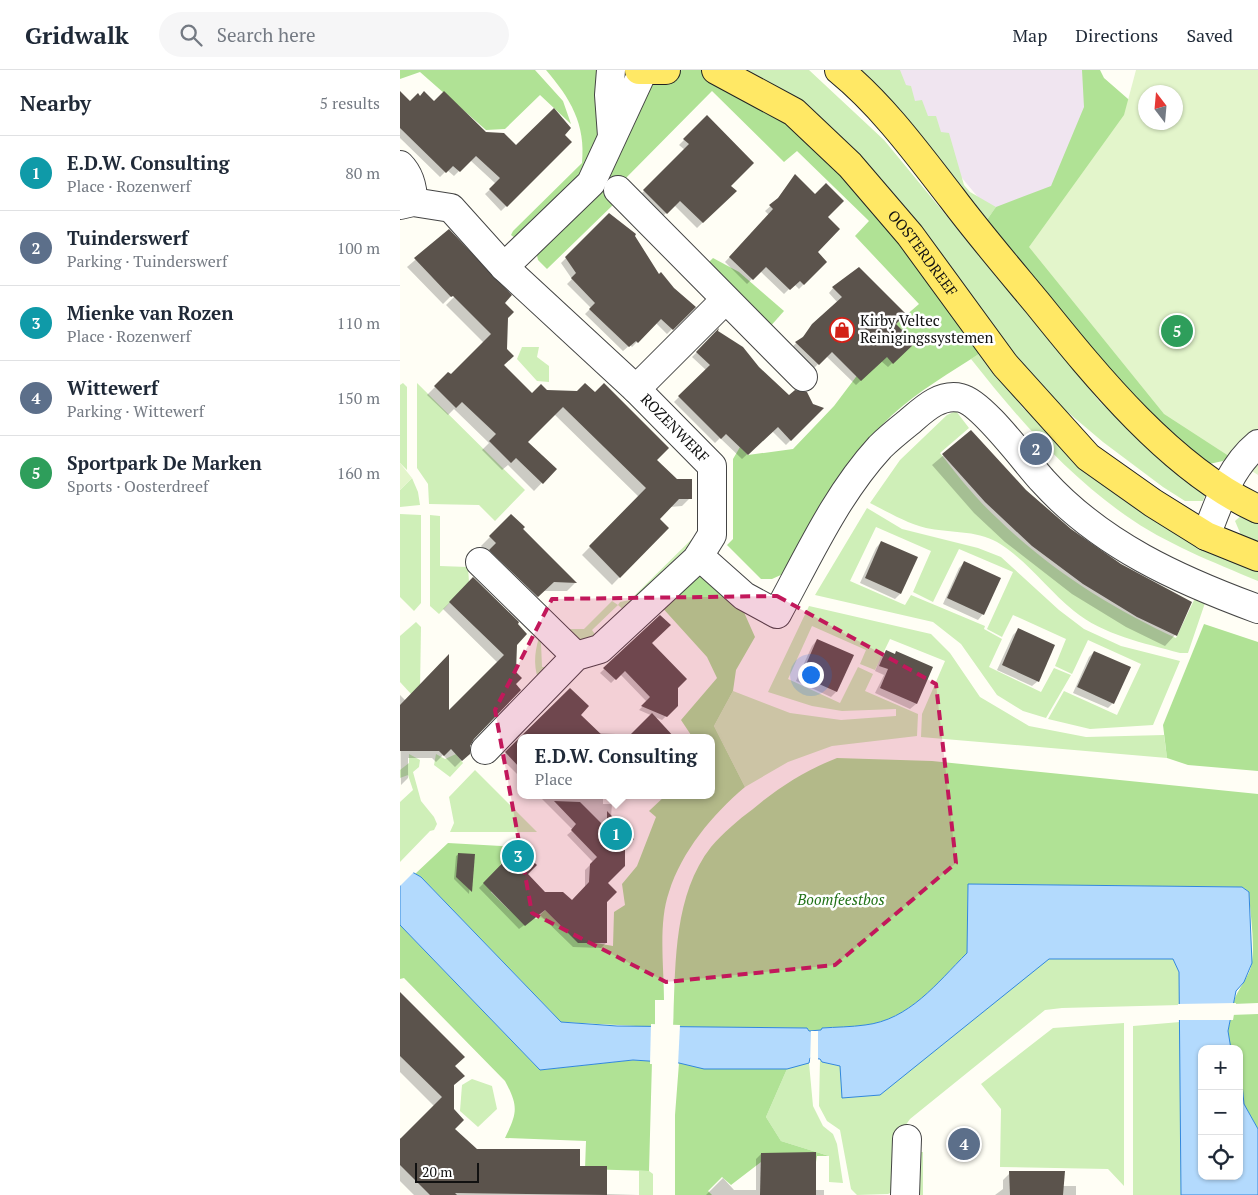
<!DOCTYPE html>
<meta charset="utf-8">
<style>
body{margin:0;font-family:"PT Serif",serif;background:#f6f6f7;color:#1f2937}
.controls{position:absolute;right:15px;bottom:15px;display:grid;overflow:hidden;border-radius:10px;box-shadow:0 1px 4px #0004}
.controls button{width:45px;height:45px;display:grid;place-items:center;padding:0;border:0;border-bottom:1px solid #e0e1e3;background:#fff;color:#1f2937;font:25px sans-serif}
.compass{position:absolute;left:738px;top:15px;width:45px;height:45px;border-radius:50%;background:#fff;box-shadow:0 1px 4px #0004;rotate:344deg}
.scale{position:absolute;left:15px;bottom:12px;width:64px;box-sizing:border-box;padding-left:5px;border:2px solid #111;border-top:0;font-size:14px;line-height:18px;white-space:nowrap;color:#111;-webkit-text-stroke:4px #fff;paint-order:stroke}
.you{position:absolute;left:410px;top:604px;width:18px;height:18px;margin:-12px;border:4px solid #fff;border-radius:50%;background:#1a73e8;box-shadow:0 0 0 8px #1a73e833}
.badge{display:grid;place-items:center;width:32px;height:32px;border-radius:50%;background:#d32017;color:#fff;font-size:16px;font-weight:700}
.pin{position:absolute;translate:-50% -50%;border:2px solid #fff;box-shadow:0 1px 5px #0006}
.popup{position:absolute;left:117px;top:664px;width:198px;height:65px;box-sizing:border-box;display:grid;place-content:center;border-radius:10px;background:#fff;filter:drop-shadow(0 1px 4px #0005);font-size:16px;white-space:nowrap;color:#747a83}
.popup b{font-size:19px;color:#1f2937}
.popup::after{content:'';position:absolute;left:50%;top:100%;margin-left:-10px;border:10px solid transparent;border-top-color:#fff}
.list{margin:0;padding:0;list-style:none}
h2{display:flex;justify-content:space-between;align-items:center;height:65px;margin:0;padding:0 20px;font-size:21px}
h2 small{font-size:16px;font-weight:400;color:#747a83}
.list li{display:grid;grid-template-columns:32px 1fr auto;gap:15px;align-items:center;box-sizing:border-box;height:75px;padding:0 20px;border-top:1px solid #e0e1e3}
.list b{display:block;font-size:19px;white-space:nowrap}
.list p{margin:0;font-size:16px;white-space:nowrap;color:#747a83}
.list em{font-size:16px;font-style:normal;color:#747a83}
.icon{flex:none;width:28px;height:28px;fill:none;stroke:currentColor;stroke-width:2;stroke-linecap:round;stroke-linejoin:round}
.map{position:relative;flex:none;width:858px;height:1125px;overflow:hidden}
header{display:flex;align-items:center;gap:30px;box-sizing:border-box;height:70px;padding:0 25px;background:#fff;border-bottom:1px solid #e0e1e3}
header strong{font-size:24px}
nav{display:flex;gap:28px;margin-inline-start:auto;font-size:18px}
.search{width:350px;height:45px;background:#f6f6f7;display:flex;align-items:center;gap:12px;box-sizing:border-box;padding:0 18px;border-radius:28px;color:#747a83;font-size:19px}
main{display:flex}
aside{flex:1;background:#fff}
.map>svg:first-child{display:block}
</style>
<header>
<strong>Gridwalk</strong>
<div class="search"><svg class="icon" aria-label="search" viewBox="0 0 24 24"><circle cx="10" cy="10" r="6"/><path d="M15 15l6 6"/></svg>Search here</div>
<nav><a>Map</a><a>Directions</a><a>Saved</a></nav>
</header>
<main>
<aside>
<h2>Nearby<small>5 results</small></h2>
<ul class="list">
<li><span class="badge" style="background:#0f9aa8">1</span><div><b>E.D.W. Consulting</b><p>Place · Rozenwerf</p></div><em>80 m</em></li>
<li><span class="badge" style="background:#5c6f8a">2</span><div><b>Tuinderswerf</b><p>Parking · Tuinderswerf</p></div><em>100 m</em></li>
<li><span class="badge" style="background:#0f9aa8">3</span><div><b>Mienke van Rozen</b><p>Place · Rozenwerf</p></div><em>110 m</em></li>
<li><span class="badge" style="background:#5c6f8a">4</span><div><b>Wittewerf</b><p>Parking · Wittewerf</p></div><em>150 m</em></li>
<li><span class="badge" style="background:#2e9e5b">5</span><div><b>Sportpark De Marken</b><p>Sports · Oosterdreef</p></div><em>160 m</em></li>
</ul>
</aside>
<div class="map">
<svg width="858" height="1125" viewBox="0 0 858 1125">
<rect width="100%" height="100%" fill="#fffef5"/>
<polygon fill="#f0e5f0" points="468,0 692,0 702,46 651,148 609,164 477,7"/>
<g fill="#cfefb8">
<polygon points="339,0 409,0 484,70 700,332 792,415 806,423 803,431 785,431 763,417 703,372 651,328"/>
<polygon points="446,0 500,0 506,15 511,16 515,31 522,30 528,46 536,46 541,62 549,63 564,115 570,122 596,137 586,151"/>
<polygon points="122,277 139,277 137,287 149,296 149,312 137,311 117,289"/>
<path d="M 582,282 L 622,337 L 723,430 L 760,453 L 858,500 L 858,511 C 813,492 766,474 725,445 C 665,403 616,346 571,289 Z"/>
<polygon points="3,313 7,317 7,400 0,393 0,315"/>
<polygon points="17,313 125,420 95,451 79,435 29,434 28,414 17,398"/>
<path d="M 556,341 L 569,358 L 540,383 C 558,406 576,429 598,449 C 649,499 711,538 776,568 L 796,526 L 806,530 L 788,583 L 780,583 C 744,573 703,565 674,541 C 647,519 627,490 597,472 C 576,460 548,463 526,458 C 506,453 488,442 470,433 L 500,390 L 547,345 Z"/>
<polygon points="12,408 18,422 20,435 0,437 0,420"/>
<polygon points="467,438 502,459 578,478 601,487 659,540 684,559 721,576 780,591 753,655 690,659 648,649 664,621 717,645 741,594 688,570 672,604 655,596 666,569 613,545 602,567 587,559 613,502 559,479 533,532 513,522 531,481 476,457 450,511 505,535 511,525 585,556 584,559 602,569 589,597 641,622 654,598 671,605 646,648 623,641 597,625 561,574 533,552 415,525"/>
<polygon points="0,444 21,445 21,533 14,541 0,527"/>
<polygon points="843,444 858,451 858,473 841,465 835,451"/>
<polygon points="30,445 40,446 40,496 68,497 69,512 39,544 30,536"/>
<polygon points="296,465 301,469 228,544 218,535 192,560 199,570 187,577 160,559 184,559 212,531 218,535 220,532 230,530"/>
<polygon points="409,536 531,564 550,583 580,627 629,656 686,667 764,665 767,688 521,667 522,644 545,591 490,569 475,600 460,594 466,580 412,556 388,609 440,633 458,597 473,604 465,621 518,644 517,666 432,676 388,692 345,717 314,656 333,621 390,643 441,650 496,646 496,639 442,641 412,636 368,622"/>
<polygon points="16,552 21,557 20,619 12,625 0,612 0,566"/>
<path d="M 139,568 L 154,572 L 141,573 L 142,597 L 155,597 L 141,614 C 133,602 134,582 139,568 Z"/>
<polygon points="9,684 20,690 19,697 13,702 21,731 34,747 37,754 34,760 30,761 0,792 0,732 13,720 8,705 0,708 0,700 9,693"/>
<polygon points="36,684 45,689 56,684 63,693 50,707 34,695"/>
<polygon points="75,700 137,762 50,762 54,753 49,727"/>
<polygon points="647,888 773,889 779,902 780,935 662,938 645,940 510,1049 497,1067 494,1121 488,1124 457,1125 451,1119 440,1060 427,1051 419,1036 420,989 422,992 440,996"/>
<polygon points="780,952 781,1125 733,1125 733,956"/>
<polygon points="724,953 724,1116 708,1099 600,1097 601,1039 581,1014 653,958"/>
<polygon points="405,992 409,993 413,1036 423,1056 433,1064 437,1074 443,1113 429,1112 429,1086 381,1071 366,1047 387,999"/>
<polygon points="72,1009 92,1016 97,1039 78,1057 60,1041 62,1015"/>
<rect x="518" y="1082" width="5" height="43"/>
<polygon points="239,1101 249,1101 253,1104 253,1125 239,1125"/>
</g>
<g fill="#b0e295">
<polygon points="0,0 135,0 163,31 171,54 140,25 105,59 86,60 20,2 0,9"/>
<path d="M 146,0 L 205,0 L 200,84 L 119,171 L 111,165 L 113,161 L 182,93 C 186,54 170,28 146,0 Z"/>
<path d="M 282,0 L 304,0 L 323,9 L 401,63 L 431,92 L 481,147 L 582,282 C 551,302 518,321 491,346 C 445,390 416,450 383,504 L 372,509 L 361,509 L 327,475 L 333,469 L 333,389 L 340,377 L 348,385 L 393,379 L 434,336 L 496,254 L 519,234 L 455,166 L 469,151 L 397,81 L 384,92 L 312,21 L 217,117 L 216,132 L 147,199 L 138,190 L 136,181 L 242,13 Z"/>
<polygon points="682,0 700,0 704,8 743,42 639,179 841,377 823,391 809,394 712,314 586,151 596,137 651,116 684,37"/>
<polygon points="313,188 339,202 384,241 368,259 306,195"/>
<path d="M 298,496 L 343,540 L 355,567 L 336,600 L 333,621 L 314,656 L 345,717 C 312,745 282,781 269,822 C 258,853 264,897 264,930 L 255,930 L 255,957 L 161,952 L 21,807 L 15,804 L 48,773 L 118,777 L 100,795 L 100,812 L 91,822 L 109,840 L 127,839 L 136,849 L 145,840 L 162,857 L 180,857 L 196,873 L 213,876 L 214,842 L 225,835 L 222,814 L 237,796 L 256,747 L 249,741 L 266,725 L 311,725 L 311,668 L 293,668 L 281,650 L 317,608 L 307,587 L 259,534 Z"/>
<polygon points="804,554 858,572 858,701 788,695 767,688 763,655"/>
<path d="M 437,688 L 532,691 L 858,724 L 858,933 L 833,934 C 837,918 850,908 852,892 C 855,872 850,843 849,822 L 842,817 L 568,814 L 567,883 C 537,913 509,950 465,955 C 451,957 436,957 422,958 L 421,960 L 409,961 L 407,958 L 273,957 C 276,898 272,827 311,777 C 323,763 338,750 353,739 C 379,717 406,700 437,688 Z"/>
<path d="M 0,855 L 140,1000 L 233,990 L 252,991 L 249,1101 L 185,1099 L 186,1071 L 105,1068 C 117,1043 119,1037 105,1011 L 4,908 L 0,909 Z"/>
<polygon points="858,944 858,1059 844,1034 839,979 830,978 828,961 831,945"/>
<polygon points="279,993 387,999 366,1047 381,1071 429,1086 417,1086 416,1092 379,1092 379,1083 361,1083 361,1092 331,1115 322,1107 308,1121 312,1125 275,1125 275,1045"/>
</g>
<g fill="#e3f5cb" fill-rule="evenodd">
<path d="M 736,0 L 858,0 L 858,405 L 764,344 L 629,177 L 724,45 ZM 746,22 L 776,22 L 776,52 L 746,52 Z"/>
<polygon points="0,393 12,408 0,420"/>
</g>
<path fill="#b3dafd" stroke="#3187dd" d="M 0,795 L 21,807 L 161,952 L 217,956 L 407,958 L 409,961 L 421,960 L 422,958 C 436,957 451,957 465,955 C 509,950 537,913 567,883 L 568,814 L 842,817 L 849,822 L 852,893 L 844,912 L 836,921 L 828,961 L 831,979 L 802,979 L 802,1106 L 839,1106 L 839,984 L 844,1034 L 858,1059 L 858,1125 L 781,1125 L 779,902 L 773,889 L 649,889 L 480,1025 L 442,1028 L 440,996 L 422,992 L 420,989 L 410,988 L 409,993 L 387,999 L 304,999 L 279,993 L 233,990 L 140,1000 L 0,855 Z"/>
<g fill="#fffef5">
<polygon points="0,793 15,801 0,816"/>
<polygon points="836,933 833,950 777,950 778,934"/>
<polygon points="251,954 280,955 278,995 250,994"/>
<polygon points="411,961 418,961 418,991 412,991 410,995"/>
</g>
<g fill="#0003">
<polygon points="0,23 10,33 34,33 85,63 116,77 163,65 170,73 101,141 85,124 96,114 70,90 54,106 47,100 40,107 0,68"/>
<polygon points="307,47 330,116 335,121 297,158 274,135 261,148 239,126 285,80 279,75"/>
<polygon points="395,106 426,147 416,182 426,192 399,219 394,214 384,224 360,201 347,214 325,192 369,145 365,141 375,132"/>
<polygon points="209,145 233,165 259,206 294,237 267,264 256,253 232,277 230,275 223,281 185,244 191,238 167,214 172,209 161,193"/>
<polygon points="49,161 103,233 106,247 102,295 132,324 147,321 255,390 290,428 282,436 270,437 258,449 267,458 212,515 182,485 239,427 154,344 126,372 155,399 134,421 108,395 102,400 82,380 89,373 54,339 48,345 27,325 48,304 51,306 84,273 46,235 57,224 55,222 43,234 7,197"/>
<polygon points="433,218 494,254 513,273 488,297 481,291 456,315 426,286 413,299 391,278 438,233 429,223"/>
<polygon points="317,262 390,327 421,339 386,375 372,361 342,389 320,368 315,373 274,332 306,300 292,287"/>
<polygon points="571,362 625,421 671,460 720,495 790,533 775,565 765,576 726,557 672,524 605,472 574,443 532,395"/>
<polygon points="111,446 175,513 167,521 144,521 128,534 81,476"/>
<polygon points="481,472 500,524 495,529 460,513 476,478"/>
<polygon points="564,493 583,544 578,550 543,534 559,498"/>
<polygon points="73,509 116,574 69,675 69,683 55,697 43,685 36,692 32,688 8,688 8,708 1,715 0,625 6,631 48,643 98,593 43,539"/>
<polygon points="260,546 251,573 277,618 277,635 262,650 239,640 247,632 220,604 211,613 200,603"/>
<polygon points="619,559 638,611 632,616 597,600 613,565"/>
<polygon points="417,570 436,622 431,627 396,611 412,576"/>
<polygon points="486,582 494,585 497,582 531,598 516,634 510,639 475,623 484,605 475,601 481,587"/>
<polygon points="694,582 713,633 708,638 673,623 689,587"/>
<polygon points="179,645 198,663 216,664 221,668 121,668"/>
<polygon points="121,668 121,708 101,688"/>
<polygon points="138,725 203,725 203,734 212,734 211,747 223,778 206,813 206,873 201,878 173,877 139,844 119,859 79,818 118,778 126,804 145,823 172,832 185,818 185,800 193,792 167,765 173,760"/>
<polygon points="59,784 73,785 69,824 54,809 56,786"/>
<polygon points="0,924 54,996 53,1059 77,1080 178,1097 206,1124 238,1125 14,1125 0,1111 0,1068 2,1069 35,1037 0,1002"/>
<polygon points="361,1084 415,1120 424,1120 424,1125 306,1125 323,1108 334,1120 356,1120 356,1089"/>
<polygon points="610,1103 663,1116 676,1116 676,1125 595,1125 603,1119 603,1110"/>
</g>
<g fill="#5b534c">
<polygon points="0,21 10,31 18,23 20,26 24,21 34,31 44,21 86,62 104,63 116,75 154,38 171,58 165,65 172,72 107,137 89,119 100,108 76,86 60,102 53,96 46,103 0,58"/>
<polygon points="307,45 354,93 331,116 337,121 303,153 280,131 267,144 243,120 289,74 283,69"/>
<polygon points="395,104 415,124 426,113 444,131 428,147 440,159 418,182 427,192 404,215 400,211 390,220 366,197 353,210 329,187 373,139 369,135 378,128"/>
<polygon points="209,143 236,164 235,166 259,204 261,202 274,218 296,237 273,260 261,249 238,273 236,271 229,277 189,239 195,233 171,208 176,203 165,187"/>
<polygon points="49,159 112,225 105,233 114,242 108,248 107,279 114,286 104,295 132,323 141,314 147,320 177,321 185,313 195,322 204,313 269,378 257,390 277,409 292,409 292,429 279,429 260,449 269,458 220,508 189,476 246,418 163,337 128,372 157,399 143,414 116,388 111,393 89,371 96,364 62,332 56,338 34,316 48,302 51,304 91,264 53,226 51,227 14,188"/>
<polygon points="459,197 506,244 496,254 515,273 493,294 487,287 461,311 432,282 419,295 395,272 403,267 412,254 442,227 432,217"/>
<polygon points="319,258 318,261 343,277 359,297 389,325 395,320 407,322 413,334 424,338 391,371 378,357 348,385 326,364 321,369 278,326 310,295 296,282"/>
<polygon points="571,360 626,420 671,459 721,494 792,532 777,566 737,547 683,514 632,476 585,432 542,384"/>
<polygon points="111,444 125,457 123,459 177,513 154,512 138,527 89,480 96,473 89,466"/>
<polygon points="481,471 518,487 501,524 465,508"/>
<polygon points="564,491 601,508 584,545 547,528"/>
<polygon points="73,507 119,552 118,554 127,564 117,575 116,602 122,608 116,614 121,620 74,669 70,676 70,684 62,691 51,679 44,686 39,681 0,681 0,635 49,584 49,640 104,585 49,532"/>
<polygon points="260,545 271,555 252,573 287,609 278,618 278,636 267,647 241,636 250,627 225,601 216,610 203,598"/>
<polygon points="618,558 655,575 639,612 602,595"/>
<polygon points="417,569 454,585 437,622 401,606"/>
<polygon points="486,580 495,584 496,581 533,597 517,634 480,618 488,599 479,596"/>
<polygon points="694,581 731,597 714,634 677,617"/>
<polygon points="170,618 189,636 181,645 205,668 121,668 121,699 105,682"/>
<polygon points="252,643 275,668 227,668"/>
<polygon points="154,731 180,732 207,759 207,741 234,769 225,778 225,796 208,813 217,822 207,832 207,873 178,873 145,840 125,856 83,813 118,777 137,795 128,804 145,822 163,822 172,830 189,812 190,794 197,787 171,760 176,754"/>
<polygon points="58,783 75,784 72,822 56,807"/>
<polygon points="0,922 65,987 55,996 65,1006 54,1015 54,1039 64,1050 55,1059 77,1079 180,1079 180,1096 207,1096 207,1125 55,1123 57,1125 30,1125 0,1095 0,1069 42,1027 0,986"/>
<polygon points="416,1082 416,1125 360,1125 361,1083"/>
<polygon points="609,1101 665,1101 663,1125 610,1125"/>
</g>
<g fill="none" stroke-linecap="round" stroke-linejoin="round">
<defs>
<g id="minor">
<polyline points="211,0 209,25 212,66"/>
<path d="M 0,95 C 10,105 13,119 13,132"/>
<polyline points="218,120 403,307"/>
<path id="s1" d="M 0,135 L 13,132 L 51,138 L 104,197 L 236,319 L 312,396 L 312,465 L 297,489 L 200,579 L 176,586 L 85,680"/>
<polyline points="104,197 191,113 243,1"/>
<polyline points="236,319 325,230"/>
<path d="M 806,466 C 819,432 830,397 858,374"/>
<path d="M 299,486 L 344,526 L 377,544 C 408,487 436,425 480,377 C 489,368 499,360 509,352 C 523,340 540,323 561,328 C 583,333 626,393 643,411 C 701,475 779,510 858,539"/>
<polyline points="80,492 176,586"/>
<polyline points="505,1125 507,1069"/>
</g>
<g id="major">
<polyline points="239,0 266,0"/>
<path id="s2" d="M 316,0 L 394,42 L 450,95 L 510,165 L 605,295 L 688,387 L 753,433 L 806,466 L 858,487"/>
<path d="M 439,0 C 483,36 517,83 552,128 C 579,164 609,199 638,234 C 696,306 772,400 858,439"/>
</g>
</defs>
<use href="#minor" stroke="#444" stroke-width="30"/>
<use href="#major" stroke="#222" stroke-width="30"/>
<use href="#minor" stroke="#fff" stroke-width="28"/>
<use href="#major" stroke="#ffe865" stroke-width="28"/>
</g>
<path fill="#c2185b" fill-opacity="0.2" stroke="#c2185b" stroke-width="4" stroke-dasharray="10 6" stroke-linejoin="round" d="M 377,526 L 536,614 L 556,793 L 435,895 L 266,912 L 132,843 L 95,640 L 152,529 Z"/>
<defs>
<symbol id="shop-ring" viewBox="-11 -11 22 22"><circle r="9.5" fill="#fff" stroke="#d32017" stroke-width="1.5"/><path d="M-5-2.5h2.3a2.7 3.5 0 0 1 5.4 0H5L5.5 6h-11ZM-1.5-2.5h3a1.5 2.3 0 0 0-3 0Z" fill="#d32017"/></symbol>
</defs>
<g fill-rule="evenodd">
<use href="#shop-ring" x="428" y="246" width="28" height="28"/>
</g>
<g text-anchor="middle" stroke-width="5" stroke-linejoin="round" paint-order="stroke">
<g font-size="15" fill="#111" stroke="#fff">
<text dy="5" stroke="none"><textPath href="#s2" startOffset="280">OOSTERDREEF</textPath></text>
<text dy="5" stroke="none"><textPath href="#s1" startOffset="366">ROZENWERF</textPath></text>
</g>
<g font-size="15" fill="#111" stroke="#fff" text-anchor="start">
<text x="460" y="256">Kirby Veltec<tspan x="460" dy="17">Reinigingssystemen</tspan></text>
</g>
<g font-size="15" font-style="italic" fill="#227218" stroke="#fff">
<text x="441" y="835">Boomfeestbos</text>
</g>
</g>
</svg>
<div class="controls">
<button>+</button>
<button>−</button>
<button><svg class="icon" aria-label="locate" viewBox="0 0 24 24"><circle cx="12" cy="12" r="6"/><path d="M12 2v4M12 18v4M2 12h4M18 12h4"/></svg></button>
</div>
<svg class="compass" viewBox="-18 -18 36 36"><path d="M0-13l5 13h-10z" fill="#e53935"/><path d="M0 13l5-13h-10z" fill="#747a83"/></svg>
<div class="scale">20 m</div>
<div class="you"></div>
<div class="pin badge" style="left:216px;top:764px;background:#0f9aa8">1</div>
<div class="popup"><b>E.D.W. Consulting</b>Place</div>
<div class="pin badge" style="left:636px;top:379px;background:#5c6f8a">2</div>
<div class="pin badge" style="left:118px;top:786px;background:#0f9aa8">3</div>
<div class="pin badge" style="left:564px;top:1074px;background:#5c6f8a">4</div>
<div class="pin badge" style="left:777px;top:261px;background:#2e9e5b">5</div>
</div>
</main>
